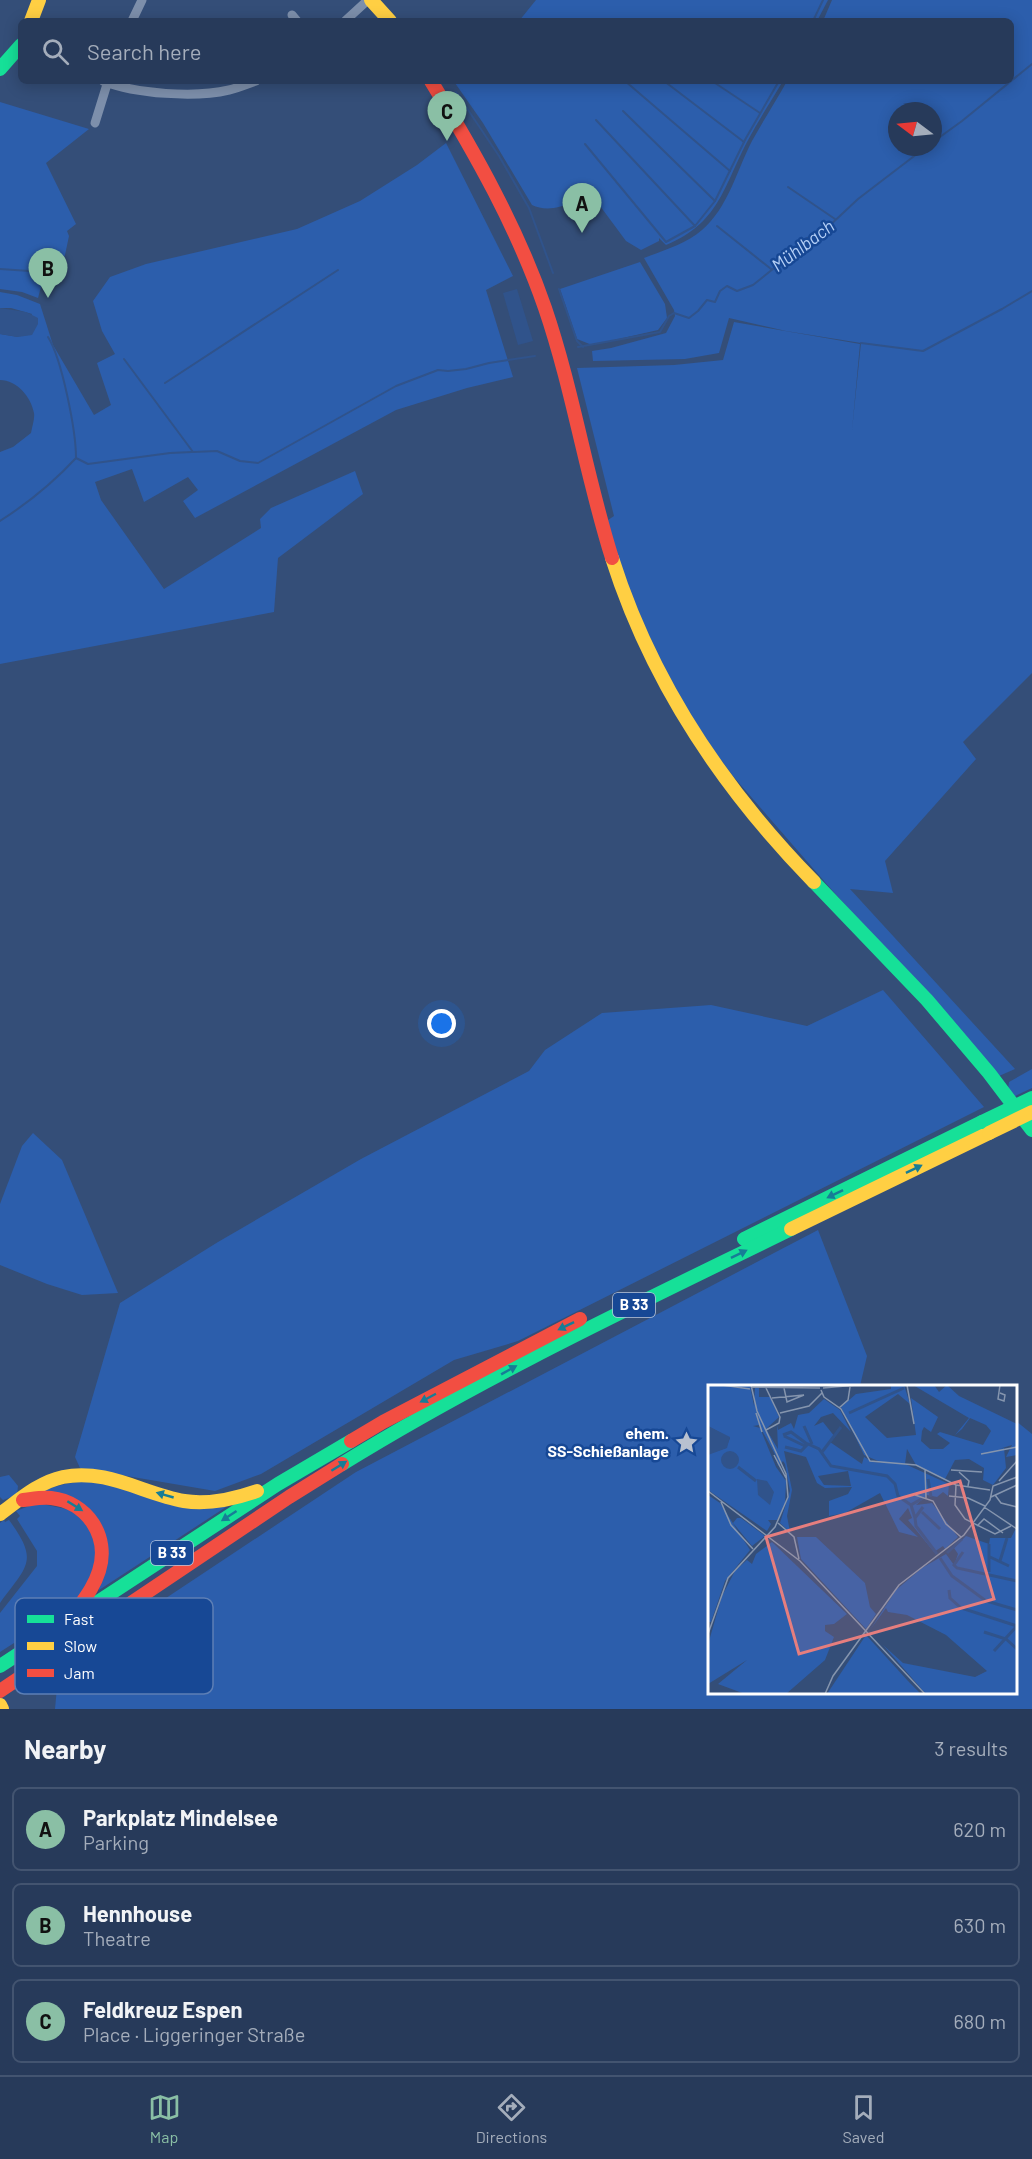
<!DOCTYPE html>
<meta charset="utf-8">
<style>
body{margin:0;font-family:Barlow,sans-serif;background:#334563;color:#f1f3f6}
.compass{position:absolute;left:888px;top:102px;width:54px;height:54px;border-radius:50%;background:#273a5a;box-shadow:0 3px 15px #0003;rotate:286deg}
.you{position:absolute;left:442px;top:1024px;width:21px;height:21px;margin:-15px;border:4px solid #fff;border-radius:50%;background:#1a73e8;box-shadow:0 0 0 9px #1a73e833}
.badge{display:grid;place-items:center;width:39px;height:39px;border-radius:50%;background:#8abfa5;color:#111;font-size:20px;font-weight:700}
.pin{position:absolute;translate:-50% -50px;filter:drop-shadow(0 2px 3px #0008)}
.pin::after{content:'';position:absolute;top:32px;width:21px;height:18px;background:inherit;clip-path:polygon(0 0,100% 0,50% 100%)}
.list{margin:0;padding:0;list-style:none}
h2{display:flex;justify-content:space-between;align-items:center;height:78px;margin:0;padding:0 24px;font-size:26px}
h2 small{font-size:20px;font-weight:400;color:#a4adbb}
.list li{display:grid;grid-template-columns:39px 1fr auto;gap:18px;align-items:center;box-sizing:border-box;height:84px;margin:0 12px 12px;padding:0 12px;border:2px solid #435470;border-radius:9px}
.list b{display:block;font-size:22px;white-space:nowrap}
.list p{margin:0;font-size:20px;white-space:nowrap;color:#a4adbb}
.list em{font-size:20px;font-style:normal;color:#a4adbb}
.icon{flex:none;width:33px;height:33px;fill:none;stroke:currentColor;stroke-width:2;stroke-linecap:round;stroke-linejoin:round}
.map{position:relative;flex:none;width:1032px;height:1709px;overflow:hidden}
.search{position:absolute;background:#273a5a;box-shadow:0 3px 15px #0003;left:18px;right:18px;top:18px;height:66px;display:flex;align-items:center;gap:15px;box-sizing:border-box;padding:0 21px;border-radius:9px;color:#a4adbb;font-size:22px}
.sheet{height:366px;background:#273a5a}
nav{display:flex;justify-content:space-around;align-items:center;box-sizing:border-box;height:84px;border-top:2px solid #435470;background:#273a5a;font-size:16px;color:#a4adbb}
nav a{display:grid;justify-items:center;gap:3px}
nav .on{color:#8abfa5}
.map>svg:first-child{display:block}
</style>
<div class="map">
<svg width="1032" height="1709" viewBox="0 0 1032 1709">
<rect width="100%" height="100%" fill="#344e78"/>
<g fill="#2c5eac" fill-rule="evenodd">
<polygon points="536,0 828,0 817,21 519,21"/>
<path d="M 832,0 L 1032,0 L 1032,673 L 963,742 L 976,759 L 885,861 L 893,893 L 850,889 L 1015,1069 L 999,1076 L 831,889 L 733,776 L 715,752 L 670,684 L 628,596 L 605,522 L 614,516 L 577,368 L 674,365 L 723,360 L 734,322 L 860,344 L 852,430 L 861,343 L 786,331 L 729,318 L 719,353 L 685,359 L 593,361 L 592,351 L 611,348 L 666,333 L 675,316 L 674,310 L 644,258 C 664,250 686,244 702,230 C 728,208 737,170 752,141 C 763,121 776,101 787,81 L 1011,81 L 1011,21 L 823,21 ZM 897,111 L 933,111 L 933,147 L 897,147 Z"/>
<path d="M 457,81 L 783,81 C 771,101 758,121 747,142 C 723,188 719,223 666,245 L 659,238 L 659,241 L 641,250 L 626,241 L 586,187 C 579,204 550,214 532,205 L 483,123 L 455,83 Z"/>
<polygon points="0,102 89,129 46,163 76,224 67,231 69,236 65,255 62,261 62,273 55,286 41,287 38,298 22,292 0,289"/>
<path d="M 446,143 L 513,276 L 486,290 L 513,377 L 467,388 L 396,410 L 195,518 L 183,501 L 198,490 L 188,477 L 144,502 L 132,469 L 95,482 L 101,500 L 164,589 L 261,528 L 260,519 L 271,508 L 355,471 L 363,494 L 278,558 L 274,612 L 0,664 L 0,452 L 13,447 L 31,433 C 32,427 35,419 34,413 C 31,397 17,380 0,380 L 0,334 L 18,337 L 32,314 L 11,308 L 0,308 L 0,292 L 17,295 L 40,304 L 53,345 L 94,415 L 111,405 L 97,363 L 115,354 L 102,331 L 93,301 L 110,277 L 146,264 L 297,229 L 360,201 L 417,165 Z"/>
<polygon points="640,262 665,304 667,318 658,330 592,345 577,339 560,289"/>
<polygon points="883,990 984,1107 518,1341 454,1360 261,1474 215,1491 80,1468 75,1457 120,1303 218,1242 361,1159 529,1071 545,1050 602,1013 711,1005 807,1026"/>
<polygon points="1032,1069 1032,1088 1013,1097 1008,1089 1009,1082"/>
<polygon points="33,1133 62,1160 118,1293 82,1295 47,1284 0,1265 0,1204 22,1146"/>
<polygon points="818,1230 867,1356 860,1386 710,1386 710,1692 1016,1692 1016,1421 1032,1434 1032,1709 55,1709 59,1666 148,1610 356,1472"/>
<polygon points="9,1475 18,1486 17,1495 3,1500 0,1497 0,1477"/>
<polygon points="86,1481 226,1507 99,1590 102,1528 40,1491 65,1484"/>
<polygon points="37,1503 76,1511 94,1532 97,1569 77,1600 16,1645 14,1643 0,1652 0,1613 37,1566 37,1551 17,1519 20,1516 16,1511"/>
<path d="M 4,1520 L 5,1522 L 9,1520 C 39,1561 28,1565 0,1603 L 0,1523 Z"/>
</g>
<g fill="#30538b">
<polygon points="517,289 533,341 518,345 503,293"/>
<polygon points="0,308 26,312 38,318 38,324 32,335 18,337 0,334"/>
</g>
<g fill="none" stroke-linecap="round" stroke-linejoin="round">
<g stroke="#30538b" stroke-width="2">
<polyline points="813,21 823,0"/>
<polyline points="625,81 730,171"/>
<polyline points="664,81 744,142"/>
<polyline points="712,81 760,113"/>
<polyline points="456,92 499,156 529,208 553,273"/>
<polyline points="623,111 715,201"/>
<polyline points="596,120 695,226"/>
<polyline points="933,142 962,121 1032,64"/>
<polyline points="585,144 666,242 695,226 715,201 746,138 779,81"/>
<polyline points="788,187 835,219"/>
<polyline points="717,226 771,269"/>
<polyline points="0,269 59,273"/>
<polyline points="559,289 577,341 583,347"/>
<path d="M 48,337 C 62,359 76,431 76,458 L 88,464 L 170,453 L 192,452"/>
<polyline points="861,343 923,351 1002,309 1032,291"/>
<polyline points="578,347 660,332 669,316 674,313 689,318 698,311 707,300 715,302 720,291 727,286 737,291 753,285 788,257 802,241 827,228 858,199 926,147"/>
<polyline points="124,359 193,452 217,451 240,461 258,463 396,386 438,370 448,371 466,369 489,363 535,356"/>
<polyline points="165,383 338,270"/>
<path d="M 0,521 C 28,503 53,483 76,458"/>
</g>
<g stroke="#7d8fab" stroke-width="9">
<polyline points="292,15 297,21"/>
<polyline points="132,21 142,0"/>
<polyline points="345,21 368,0"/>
<path d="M 103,81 C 136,94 195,98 229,90 C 238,88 247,84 256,81"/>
<polyline points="95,123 108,81"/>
</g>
<g stroke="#16e098" stroke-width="14">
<polyline points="0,69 21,45"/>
<polyline points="814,882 927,1000 989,1073 1032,1130"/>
<polyline points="744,1239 982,1122"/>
<path d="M 342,1464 C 486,1375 640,1303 791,1229"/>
<polyline points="0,1666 278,1484 351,1441"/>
</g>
<g stroke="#ffcf43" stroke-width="14">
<polyline points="371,0 390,21"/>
<polyline points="31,21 39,0"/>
<path d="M 612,558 C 651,681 724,790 814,882"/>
<polyline points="791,1229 989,1133"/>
<path d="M 0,1514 C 19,1500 39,1482 63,1477 C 106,1468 144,1494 184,1501 C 209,1505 234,1499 257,1491"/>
<polyline points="0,1705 2,1709"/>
</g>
<g stroke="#f24e42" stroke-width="14">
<path d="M 431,81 C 475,153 517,227 545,308 C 573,390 586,476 612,558"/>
<polyline points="351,1441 383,1422 580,1319"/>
<path d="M 23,1500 C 32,1499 42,1497 51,1498 C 87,1502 110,1536 99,1571 C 94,1587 85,1598 76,1611"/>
<polyline points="0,1691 289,1497 342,1464"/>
</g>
<polyline stroke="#16e098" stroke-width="14" points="982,1122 1032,1098"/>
<polyline stroke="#ffcf43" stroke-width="14" points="989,1133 1032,1112"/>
</g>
<defs><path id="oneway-solid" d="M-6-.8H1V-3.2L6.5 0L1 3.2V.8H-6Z" transform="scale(1.5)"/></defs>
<g fill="#177d96">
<use href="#oneway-solid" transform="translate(914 1169) rotate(-26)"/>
<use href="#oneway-solid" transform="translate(835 1194) rotate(154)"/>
<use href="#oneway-solid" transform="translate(739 1254) rotate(-26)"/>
<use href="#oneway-solid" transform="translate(566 1326) rotate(154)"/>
<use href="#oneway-solid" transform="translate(509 1370) rotate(-29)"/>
<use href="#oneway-solid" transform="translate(428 1398) rotate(152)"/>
<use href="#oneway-solid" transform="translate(339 1466) rotate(-32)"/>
<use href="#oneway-solid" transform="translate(165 1495) rotate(-164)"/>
<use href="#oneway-solid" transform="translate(75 1506) rotate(32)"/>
<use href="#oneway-solid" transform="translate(229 1516) rotate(147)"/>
</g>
<defs>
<symbol id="sight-bare" viewBox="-9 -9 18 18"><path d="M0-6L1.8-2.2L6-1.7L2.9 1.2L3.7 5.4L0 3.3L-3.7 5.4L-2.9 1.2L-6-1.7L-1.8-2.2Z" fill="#b8c1d0" stroke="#174895" stroke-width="2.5" paint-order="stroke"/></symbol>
</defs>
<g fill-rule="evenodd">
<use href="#sight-bare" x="670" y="1426" width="33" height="33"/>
</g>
<g text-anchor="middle" stroke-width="5" stroke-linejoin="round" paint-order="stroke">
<g fill="#174895" stroke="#b9c8df" stroke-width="1.5">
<rect x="613" y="1293" width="42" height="24" rx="4.5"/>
<rect x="151" y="1541" width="42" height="24" rx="4.5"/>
</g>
<g font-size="15" font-weight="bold" fill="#fff">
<text x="634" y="1310">B 33</text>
<text x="172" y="1558">B 33</text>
</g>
<g font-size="16" font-weight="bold" fill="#fff" stroke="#174895" text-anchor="end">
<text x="669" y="1439">ehem.<tspan x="669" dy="18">SS-Schießanlage</tspan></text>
</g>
<g font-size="18" font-style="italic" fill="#b5d0f7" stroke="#174895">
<text transform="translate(803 246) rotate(-37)" y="6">Mühlbach</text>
</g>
</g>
<g transform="translate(708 1385)">
<rect width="309" height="309" fill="#344e78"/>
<path d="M 0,0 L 42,0 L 46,21 L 47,3 L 51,3 L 51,12 L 62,12 L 71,32 L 58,44 L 70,64 L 69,40 L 70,45 L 83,38 L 86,44 L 90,30 L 101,28 L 116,14 L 132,25 L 143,47 L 125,28 L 113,32 L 106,41 L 115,37 L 127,52 L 122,57 L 154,79 L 156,72 L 165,77 L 175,78 L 156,70 L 133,22 L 148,9 L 183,4 L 183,0 L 196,0 L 202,19 L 190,9 L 157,32 L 179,53 L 208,50 L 203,13 L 230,32 L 223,47 L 216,42 L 214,46 L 213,56 L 222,64 L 235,64 L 242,58 L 229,49 L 232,47 L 275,60 L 283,46 L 278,40 L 262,33 L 254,44 L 247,50 L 261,33 L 205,0 L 226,0 L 231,7 L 239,0 L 251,11 L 309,39 L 309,70 L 298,72 L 304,60 L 291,64 L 296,63 L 298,83 L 285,100 L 275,95 L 276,83 L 261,74 L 247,75 L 237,94 L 208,80 L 199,64 L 197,79 L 241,99 L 240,111 L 235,107 L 229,112 L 219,110 L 208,120 L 224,118 L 250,152 L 237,164 L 235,161 L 226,167 L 200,135 L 204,133 L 200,123 L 191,134 L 210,152 L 191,147 L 172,108 L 137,128 L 121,131 L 121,116 L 140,109 L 144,102 L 117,103 L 109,98 L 98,72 L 76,66 L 84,105 L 79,131 L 82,147 L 72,138 L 82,106 L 77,79 L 75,76 L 70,81 L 68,71 L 51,40 L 45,41 L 52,43 L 68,82 L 78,96 L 77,119 L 69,135 L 60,135 L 63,139 L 59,146 L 0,105 L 0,69 L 18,63 L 22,53 L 0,41 ZM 140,86 L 143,101 L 116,100 L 110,91 ZM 0,110 L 12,118 L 42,165 L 17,196 L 3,237 L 0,237 ZM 29,133 L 33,133 L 57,151 L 44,161 L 25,138 ZM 308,143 L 309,309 L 218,309 L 175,260 L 195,278 L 267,292 L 279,286 L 238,250 L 199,230 L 180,227 L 178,223 L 162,245 L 188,205 L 214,183 L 238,169 L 246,180 L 250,169 L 246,163 L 258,151 L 281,159 L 282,153 L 303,153 ZM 89,152 L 108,152 L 157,198 L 162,222 L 168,229 L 158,244 L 93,174 ZM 64,157 L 139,229 L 126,239 L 117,240 L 117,246 L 126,252 L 117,275 L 78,309 L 37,309 L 10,299 L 39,275 L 0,299 L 1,256 L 14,211 L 27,186 L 39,175 L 44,179 L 48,169 ZM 158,250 L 200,296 L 213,309 L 119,309 Z" fill="#2c5eac" fill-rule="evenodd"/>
<path d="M 0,41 L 22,52 L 19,63 L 0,70 ZM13 75a9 9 0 1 1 18 0a9 9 0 1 1-18 0ZM 49,94 L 59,96 L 66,107 L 62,120 L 50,110 Z" fill="#30538b"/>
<path fill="none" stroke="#30538b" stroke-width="3" d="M 141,28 L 196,3M 96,41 L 104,59M 75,50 L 83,47 L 99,59M 76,51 L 97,61M 77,62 L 93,66 L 100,59 L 111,64 L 123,81 L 179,91 L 187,99 L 190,111 L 203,120M 114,67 L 133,42M 30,82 L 48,96M 220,94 L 223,112M 215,122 L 207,133 L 208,141 L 229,169M 214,127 L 232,144M 207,133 L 203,120 L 215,113M 255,167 L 246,180 L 249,183 L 309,196M 239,168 L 254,154M 282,172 L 301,181M 232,173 L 244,191 L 278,216 L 309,225M 292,176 L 299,153M 281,187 L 281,159M 241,205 L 242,213 L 253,223 L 309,241M 276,247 L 298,254 L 309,264M 286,266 L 308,242"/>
<path fill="none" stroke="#8595ae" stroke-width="1.5" d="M 14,0 L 42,4M 199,0 L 206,39M 44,2 L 112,3M 76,3 L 79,17 L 96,10M 115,3 L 149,0M 113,5 L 116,12 L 133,24 L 162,76 L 208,80 L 248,100 L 282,105M 292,8 L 297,10 L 296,16 L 290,14 L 292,0M 64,13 L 96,10M 131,23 L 140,15 L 142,2M 48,28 L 54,47M 72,28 L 101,21 L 114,8M 58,45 L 71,38 L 72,32 L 58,3M 273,69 L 309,62M 66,70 L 78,93M 217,85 L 218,113M 243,85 L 274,87M 251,87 L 261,96 L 260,101M 291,96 L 309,76M 248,100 L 247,120 L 257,134 L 287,149 L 303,141M 0,106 L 92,176 L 217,309M 207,110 L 225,116 L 238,139 L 253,152M 287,110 L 293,118 L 309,122M 241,111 L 260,113 L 277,121M 283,112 L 309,100M 13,117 L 23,140 L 45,164M 276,122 L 309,144M 70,138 L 86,152 L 91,174M 269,141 L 276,134 L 295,148M 0,249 L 20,193 L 67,142 L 80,112 L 78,89 L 49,26 L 43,0M 117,309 L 125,291 L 191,200 L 256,150 L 282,115 L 285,101 L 309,92"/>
<path fill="#e67e7e" fill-opacity="0.15" stroke="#e67e7e" stroke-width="3" d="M 252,96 L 286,214 L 91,269 L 58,152 Z"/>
<rect width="309" height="309" fill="none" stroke="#fff" stroke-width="3"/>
</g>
<rect x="15" y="1598" width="198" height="96" rx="9" fill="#174895" stroke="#5d7fb5" stroke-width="1.5"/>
<rect x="27" y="1615" width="27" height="8" fill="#16e098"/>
<rect x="27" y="1642" width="27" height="8" fill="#ffcf43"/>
<rect x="27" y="1669" width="27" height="8" fill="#f24e42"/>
<g font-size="16" fill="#fff">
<text x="64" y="1625">Fast</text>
<text x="64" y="1652">Slow</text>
<text x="64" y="1679">Jam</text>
</g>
</svg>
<svg class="compass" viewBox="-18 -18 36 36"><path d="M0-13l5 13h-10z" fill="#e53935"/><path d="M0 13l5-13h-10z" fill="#a4adbb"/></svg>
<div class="you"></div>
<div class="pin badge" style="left:582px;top:233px">A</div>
<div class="pin badge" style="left:48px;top:298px">B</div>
<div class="pin badge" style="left:447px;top:141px">C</div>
<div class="search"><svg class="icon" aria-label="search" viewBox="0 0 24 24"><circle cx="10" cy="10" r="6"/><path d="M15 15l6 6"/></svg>Search here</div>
</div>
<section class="sheet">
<h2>Nearby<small>3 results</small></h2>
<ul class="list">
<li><span class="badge">A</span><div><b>Parkplatz Mindelsee</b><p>Parking</p></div><em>620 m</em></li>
<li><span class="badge">B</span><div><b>Hennhouse</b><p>Theatre</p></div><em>630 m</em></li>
<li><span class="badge">C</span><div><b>Feldkreuz Espen</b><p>Place · Liggeringer Straße</p></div><em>680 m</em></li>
</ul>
</section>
<nav>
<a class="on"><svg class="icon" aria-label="map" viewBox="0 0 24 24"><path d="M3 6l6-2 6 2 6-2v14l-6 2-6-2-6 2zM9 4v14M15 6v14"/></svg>Map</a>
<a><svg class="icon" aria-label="directions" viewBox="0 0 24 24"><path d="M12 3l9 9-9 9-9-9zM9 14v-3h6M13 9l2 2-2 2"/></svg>Directions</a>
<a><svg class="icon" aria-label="saved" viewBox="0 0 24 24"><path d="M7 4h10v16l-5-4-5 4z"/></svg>Saved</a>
</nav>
